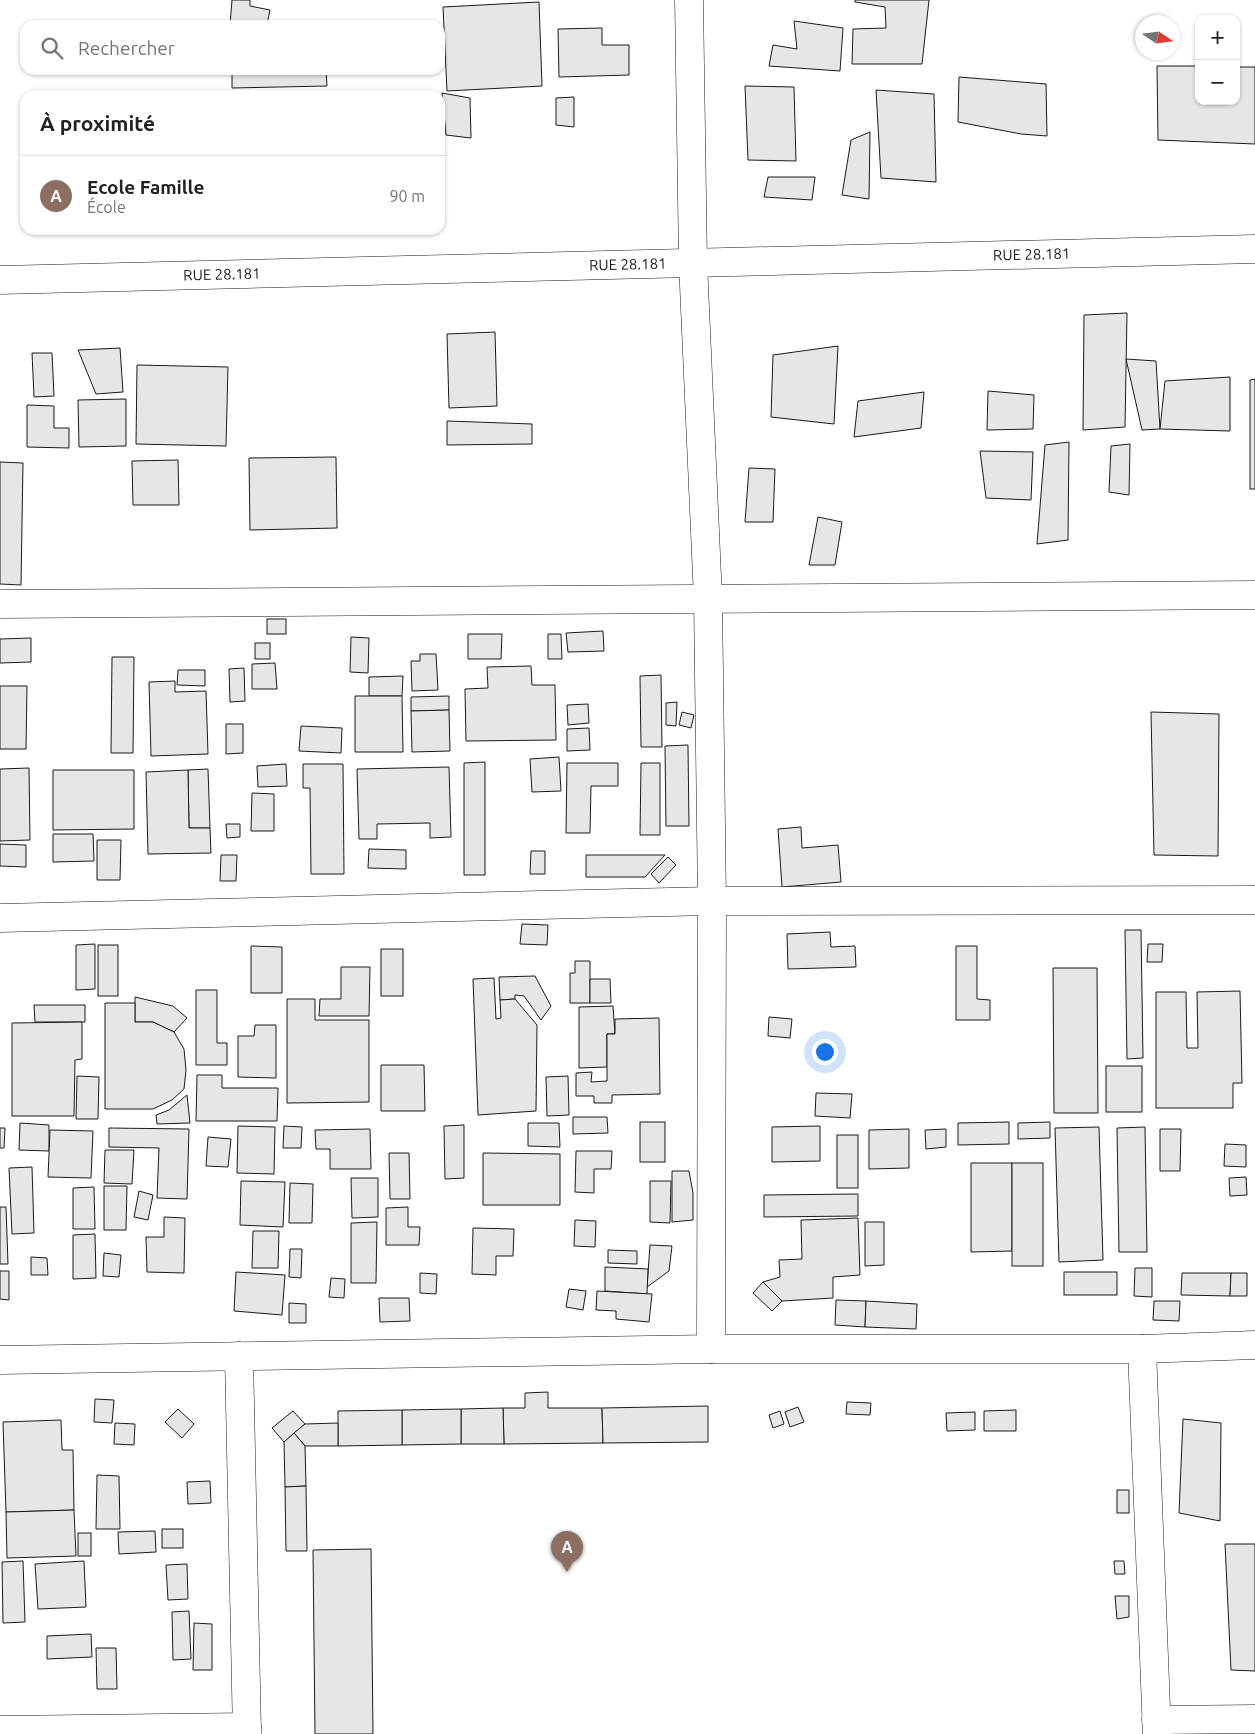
<!DOCTYPE html>
<html lang="fr">
<meta charset="utf-8">
<style>
body{margin:0;font-family:Ubuntu,sans-serif;background:#f2f2f2;color:#202124}
.controls{position:absolute;right:15px;top:15px;display:grid;overflow:hidden;border-radius:10px;box-shadow:0 1px 4px #0004}
.controls button{width:45px;height:45px;display:grid;place-items:center;padding:0;border:0;border-bottom:1px solid #e0e0e0;background:#fff;color:#202124;font:25px sans-serif}
.compass{position:absolute;left:1135px;top:15px;width:45px;height:45px;border-radius:50%;background:#fff;box-shadow:0 1px 4px #0004;rotate:103deg}
.you{position:absolute;left:824px;top:1051px;width:18px;height:18px;margin:-12px;border:4px solid #fff;border-radius:50%;background:#1a73e8;box-shadow:0 0 0 8px #1a73e833}
.badge{display:grid;place-items:center;width:32px;height:32px;border-radius:50%;background:#c62828;color:#fff;font-size:16px;font-weight:700}
.pin{position:absolute;translate:-50% -41px;filter:drop-shadow(0 1px 2px #0008)}
.pin::after{content:'';position:absolute;top:26px;width:18px;height:15px;background:inherit;clip-path:polygon(0 0,100% 0,50% 100%)}
.list{margin:0;padding:0;list-style:none}
h2{display:flex;justify-content:space-between;align-items:center;height:65px;margin:0;padding:0 20px;font-size:21px}
h2 small{font-size:16px;font-weight:400;color:#757577}
.list li{display:grid;grid-template-columns:32px 1fr auto;gap:15px;align-items:center;box-sizing:border-box;height:80px;padding:0 20px;border-top:1px solid #e0e0e0}
.list b{display:block;font-size:19px;white-space:nowrap}
.list p{margin:0;font-size:16px;white-space:nowrap;color:#757577}
.list em{font-size:16px;font-style:normal;color:#757577}
.icon{flex:none;width:28px;height:28px;fill:none;stroke:currentColor;stroke-width:2;stroke-linecap:round;stroke-linejoin:round}
.map{position:relative;flex:none;width:1255px;height:1734px;overflow:hidden}
.search{position:absolute;background:#fff;box-shadow:0 1px 4px #0004;left:20px;top:20px;width:425px;height:55px;display:flex;align-items:center;gap:12px;box-sizing:border-box;padding:0 18px;border-radius:15px;color:#757577;font-size:19px}
.panel{position:absolute;background:#fff;box-shadow:0 1px 4px #0004;left:20px;top:90px;width:425px;height:145px;border-radius:15px}
.map>svg:first-child{display:block}
</style>
<div class="map">
<svg width="1255" height="1734" viewBox="0 0 1255 1734">
<rect width="100%" height="100%" fill="#fff"/>
<g fill="#e6e6e6" stroke="#1a1a1a">
<polygon points="232,0 250,0 250,6 270,10 267,25 230,25"/>
<polygon points="855,0 929,0 922,64 852,64 853,29 886,28 885,7 855,2"/>
<polygon points="539,2 542,86 447,91 443,7"/>
<polygon points="794,21 843,28 840,71 769,66 773,45 797,49"/>
<polygon points="602,28 602,45 629,45 629,75 559,77 558,29"/>
<polygon points="1157,66 1199,66 1199,101 1236,101 1236,67 1255,67 1255,144 1158,140"/>
<polygon points="232,70 326,70 327,86 232,88"/>
<polygon points="959,77 1046,84 1047,136 1021,134 958,122"/>
<polygon points="745,86 794,87 796,161 748,160"/>
<polygon points="876,90 934,94 936,182 881,178"/>
<polygon points="442,93 470,98 471,138 446,135"/>
<polygon points="574,97 574,127 556,125 556,98"/>
<polygon points="870,132 869,199 842,195 851,140"/>
<polygon points="768,177 815,177 812,200 764,197"/>
<polygon points="1127,313 1125,427 1083,430 1084,315"/>
<polygon points="495,332 497,406 449,408 447,334"/>
<polygon points="838,346 834,424 771,417 773,355"/>
<polygon points="120,348 123,392 96,394 78,350"/>
<polygon points="32,353 52,353 54,396 34,397"/>
<polygon points="1126,359 1156,361 1160,429 1142,430"/>
<polygon points="137,365 228,367 226,446 136,444"/>
<polygon points="1230,377 1230,431 1160,429 1165,381"/>
<polygon points="1255,379 1255,489 1250,489 1250,380"/>
<polygon points="988,391 1034,395 1033,429 987,430"/>
<polygon points="924,392 921,428 854,437 858,401"/>
<polygon points="126,399 126,446 79,447 78,400"/>
<polygon points="27,405 54,406 54,428 69,428 69,448 27,447"/>
<polygon points="447,421 532,424 532,444 447,445"/>
<polygon points="1069,442 1068,540 1037,544 1045,445"/>
<polygon points="1130,444 1129,495 1109,492 1111,446"/>
<polygon points="980,451 1033,452 1031,500 986,498"/>
<polygon points="336,457 337,528 250,530 249,458"/>
<polygon points="178,460 179,505 133,505 132,461"/>
<polygon points="0,462 23,463 21,585 0,584"/>
<polygon points="749,468 775,469 773,522 745,522"/>
<polygon points="818,517 842,522 835,565 809,565"/>
<rect x="267" y="619" width="19" height="15"/>
<polygon points="603,631 604,651 568,652 566,633"/>
<polygon points="468,634 502,634 501,659 468,659"/>
<polygon points="548,634 561,634 562,659 548,659"/>
<polygon points="351,637 369,638 368,673 350,672"/>
<polygon points="31,638 31,662 0,663 0,639"/>
<rect x="255" y="643" width="15" height="16"/>
<polygon points="420,654 436,654 438,690 412,691 411,661 420,661"/>
<polygon points="112,657 134,657 133,753 111,753"/>
<polygon points="275,663 277,689 252,689 252,664"/>
<polygon points="531,666 532,685 555,685 556,740 466,741 465,689 488,688 487,667"/>
<polygon points="244,668 245,701 230,702 229,669"/>
<polygon points="178,670 205,670 205,686 177,685"/>
<polygon points="661,675 662,747 641,747 640,676"/>
<polygon points="403,676 402,696 369,696 369,677"/>
<polygon points="175,681 175,692 206,691 208,754 151,756 149,682"/>
<polygon points="0,686 27,686 26,749 0,749"/>
<polygon points="355,696 402,696 403,752 355,752"/>
<polygon points="449,696 449,710 411,711 411,697"/>
<polygon points="677,702 676,726 666,725 666,703"/>
<polygon points="588,704 589,723 568,725 567,705"/>
<polygon points="449,710 450,751 412,752 411,711"/>
<polygon points="682,712 694,715 691,728 679,725"/>
<polygon points="1151,712 1219,714 1218,856 1154,855"/>
<polygon points="226,724 243,724 243,753 226,754"/>
<polygon points="301,726 342,728 341,753 299,751"/>
<polygon points="589,728 590,750 567,751 567,729"/>
<polygon points="688,745 689,826 666,826 665,746"/>
<polygon points="559,757 561,791 532,792 530,759"/>
<polygon points="485,762 485,875 464,875 464,763"/>
<polygon points="567,763 618,763 618,786 591,786 590,833 566,833"/>
<polygon points="641,763 660,763 660,835 640,835"/>
<polygon points="286,764 287,786 258,787 257,766"/>
<polygon points="303,764 343,764 344,874 311,874 310,788 303,788"/>
<polygon points="449,767 451,837 430,838 430,823 377,824 377,839 359,839 357,769"/>
<polygon points="29,768 30,840 0,841 0,769"/>
<polygon points="208,769 210,828 189,828 188,770"/>
<polygon points="53,770 134,770 134,829 53,830"/>
<polygon points="188,770 189,828 210,828 211,853 148,854 146,772"/>
<polygon points="252,793 274,794 274,831 251,831"/>
<polygon points="226,824 240,824 240,837 227,838"/>
<polygon points="801,827 802,848 838,845 841,882 782,887 778,829"/>
<polygon points="53,834 93,834 94,861 53,862"/>
<polygon points="97,840 121,840 120,880 97,880"/>
<polygon points="0,844 26,845 26,867 0,866"/>
<polygon points="369,849 406,850 406,869 368,868"/>
<polygon points="531,851 545,851 545,874 530,874"/>
<polygon points="221,855 237,855 236,881 220,881"/>
<polygon points="586,855 665,855 645,877 586,877"/>
<polygon points="668,857 676,865 659,883 651,874"/>
<polygon points="522,924 548,925 547,945 520,944"/>
<polygon points="1125,930 1141,930 1143,1058 1127,1059"/>
<polygon points="830,932 831,947 855,946 856,967 788,969 787,934"/>
<polygon points="95,944 95,989 76,990 76,945"/>
<polygon points="1148,944 1163,944 1162,962 1147,962"/>
<rect x="98" y="945" width="20" height="51"/>
<polygon points="251,946 282,947 282,993 251,993"/>
<polygon points="956,946 977,946 977,999 990,1000 990,1020 956,1020"/>
<rect x="381" y="949" width="22" height="47"/>
<polygon points="575,961 590,961 590,1003 570,1003 570,973 575,973"/>
<polygon points="341,967 370,967 369,1016 319,1016 320,999 341,999"/>
<polygon points="1053,968 1097,968 1098,1113 1054,1113"/>
<polygon points="535,976 551,1006 541,1020 524,996 515,995 515,999 500,1000 499,977"/>
<polygon points="494,978 496,1019 501,1018 500,1000 515,999 537,1025 536,1111 478,1115 473,979"/>
<polygon points="590,979 610,979 611,1003 590,1003"/>
<polygon points="196,990 217,990 217,1043 227,1043 227,1065 196,1065"/>
<polygon points="1240,991 1242,1083 1233,1083 1233,1108 1156,1108 1156,992 1186,992 1187,1048 1198,1048 1197,992"/>
<polygon points="135,997 173,1006 187,1018 174,1032 153,1022 135,1022"/>
<polygon points="287,999 315,999 315,1020 369,1020 369,1102 287,1103"/>
<polygon points="105,1003 135,1003 135,1022 153,1022 174,1032 184,1049 186,1070 184,1089 172,1100 153,1109 105,1109"/>
<polygon points="34,1005 85,1005 85,1022 35,1022"/>
<polygon points="613,1006 615,1034 607,1034 607,1067 579,1068 579,1007"/>
<polygon points="769,1017 792,1019 790,1038 768,1036"/>
<polygon points="659,1018 660,1094 612,1095 612,1103 594,1103 594,1096 576,1096 576,1073 592,1072 591,1082 607,1081 607,1034 615,1034 615,1019"/>
<polygon points="82,1022 82,1059 75,1060 74,1116 12,1116 12,1023"/>
<polygon points="255,1025 276,1025 276,1078 238,1077 238,1036 254,1036"/>
<polygon points="381,1065 424,1065 425,1111 381,1111"/>
<rect x="1106" y="1066" width="36" height="46"/>
<polygon points="197,1075 222,1075 222,1088 278,1088 277,1121 196,1121"/>
<polygon points="77,1076 99,1077 98,1119 76,1119"/>
<polygon points="568,1076 569,1115 547,1116 546,1077"/>
<polygon points="816,1093 852,1094 850,1118 815,1116"/>
<polygon points="187,1095 190,1123 157,1124 156,1115 169,1110"/>
<polygon points="573,1117 607,1117 608,1133 573,1134"/>
<rect x="640" y="1122" width="25" height="40"/>
<polygon points="1009,1122 1009,1144 958,1145 958,1123"/>
<polygon points="1050,1122 1050,1138 1018,1139 1018,1123"/>
<polygon points="20,1123 49,1125 49,1151 19,1150"/>
<polygon points="528,1123 559,1123 560,1147 528,1146"/>
<polygon points="464,1125 464,1178 445,1179 444,1126"/>
<polygon points="238,1126 275,1127 274,1174 237,1173"/>
<polygon points="284,1126 302,1127 301,1148 283,1148"/>
<polygon points="820,1126 820,1161 772,1162 772,1127"/>
<polygon points="1099,1127 1103,1260 1059,1262 1055,1128"/>
<polygon points="1145,1127 1147,1252 1119,1252 1117,1128"/>
<polygon points="0,1128 5,1128 4,1148 0,1148"/>
<polygon points="109,1128 189,1129 187,1199 157,1198 159,1148 109,1147"/>
<polygon points="370,1129 371,1169 330,1169 330,1149 316,1149 315,1130"/>
<polygon points="909,1129 909,1168 869,1169 869,1130"/>
<polygon points="946,1129 946,1147 926,1149 925,1130"/>
<polygon points="1160,1129 1181,1129 1180,1171 1160,1171"/>
<polygon points="50,1130 93,1131 91,1178 48,1177"/>
<rect x="837" y="1135" width="21" height="53"/>
<polygon points="208,1137 231,1139 228,1167 206,1166"/>
<polygon points="1225,1144 1246,1145 1246,1167 1224,1166"/>
<polygon points="105,1150 134,1150 132,1184 104,1183"/>
<polygon points="576,1151 612,1151 611,1169 594,1169 594,1193 575,1192"/>
<polygon points="389,1153 409,1153 410,1199 390,1199"/>
<polygon points="483,1153 560,1154 560,1205 483,1205"/>
<polygon points="971,1163 1012,1163 1012,1251 971,1252"/>
<rect x="1012" y="1163" width="31" height="103"/>
<polygon points="32,1167 34,1233 12,1234 9,1168"/>
<polygon points="672,1171 689,1171 693,1193 693,1220 672,1222"/>
<polygon points="1246,1177 1247,1195 1230,1196 1229,1178"/>
<polygon points="351,1178 378,1178 378,1217 352,1218"/>
<polygon points="241,1181 285,1182 283,1227 240,1225"/>
<polygon points="650,1181 671,1181 670,1223 650,1222"/>
<polygon points="290,1183 313,1184 312,1223 289,1223"/>
<polygon points="104,1186 127,1186 126,1230 104,1230"/>
<polygon points="94,1187 95,1229 73,1229 73,1188"/>
<polygon points="139,1191 153,1195 148,1220 134,1217"/>
<polygon points="858,1194 858,1216 764,1217 764,1195"/>
<polygon points="0,1207 6,1207 8,1264 0,1264"/>
<polygon points="408,1207 408,1227 420,1227 419,1245 386,1245 386,1208"/>
<polygon points="164,1217 185,1218 184,1273 147,1272 146,1237 164,1237"/>
<polygon points="858,1218 860,1275 833,1277 833,1298 782,1301 763,1282 780,1277 779,1260 802,1259 801,1220"/>
<polygon points="575,1220 596,1221 595,1247 574,1246"/>
<polygon points="377,1222 376,1283 351,1283 351,1223"/>
<polygon points="865,1222 884,1222 884,1265 865,1266"/>
<polygon points="473,1228 514,1229 513,1256 496,1256 496,1275 472,1274"/>
<polygon points="253,1231 279,1231 278,1268 252,1268"/>
<polygon points="95,1234 96,1278 73,1279 73,1235"/>
<polygon points="650,1245 672,1246 669,1271 647,1287"/>
<polygon points="290,1249 302,1249 301,1278 289,1277"/>
<polygon points="608,1250 637,1251 637,1264 608,1263"/>
<polygon points="104,1253 121,1255 119,1277 103,1276"/>
<polygon points="31,1257 47,1258 48,1275 31,1275"/>
<polygon points="605,1267 648,1269 647,1294 605,1291"/>
<polygon points="1135,1268 1152,1268 1152,1297 1134,1296"/>
<polygon points="0,1271 9,1271 9,1300 0,1299"/>
<polygon points="236,1272 285,1275 282,1315 234,1311"/>
<rect x="1064" y="1272" width="53" height="23"/>
<polygon points="420,1273 437,1274 436,1294 420,1293"/>
<polygon points="1182,1273 1231,1273 1230,1296 1181,1295"/>
<polygon points="1231,1273 1247,1273 1247,1296 1230,1296"/>
<polygon points="331,1278 345,1279 344,1298 329,1297"/>
<polygon points="763,1282 782,1301 772,1311 753,1293"/>
<polygon points="569,1289 586,1291 583,1310 566,1307"/>
<polygon points="597,1291 652,1294 649,1322 616,1319 616,1311 596,1310"/>
<polygon points="379,1298 409,1298 410,1321 380,1322"/>
<polygon points="836,1300 866,1301 865,1327 835,1325"/>
<polygon points="866,1301 917,1304 916,1329 865,1327"/>
<polygon points="1154,1301 1180,1301 1179,1321 1153,1320"/>
<polygon points="289,1303 306,1304 306,1323 289,1323"/>
<polygon points="548,1392 548,1408 602,1408 603,1443 504,1444 503,1408 525,1408 525,1393"/>
<polygon points="95,1399 114,1400 112,1423 94,1422"/>
<polygon points="847,1402 871,1403 870,1415 846,1414"/>
<polygon points="708,1406 708,1442 603,1443 602,1408"/>
<polygon points="798,1407 804,1422 790,1427 785,1412"/>
<polygon points="503,1408 504,1444 461,1444 461,1409"/>
<polygon points="178,1409 194,1424 182,1438 165,1422"/>
<polygon points="461,1409 461,1444 402,1445 402,1410"/>
<polygon points="402,1410 402,1445 338,1446 338,1411"/>
<polygon points="1016,1410 1016,1431 984,1431 984,1411"/>
<polygon points="293,1411 305,1424 284,1442 272,1428"/>
<polygon points="780,1411 784,1424 773,1428 769,1415"/>
<polygon points="975,1412 975,1430 947,1431 946,1413"/>
<polygon points="1183,1419 1221,1423 1220,1521 1179,1513"/>
<polygon points="61,1420 62,1450 73,1450 74,1510 6,1512 3,1422"/>
<polygon points="115,1423 135,1424 134,1445 114,1444"/>
<polygon points="338,1423 338,1446 305,1446 294,1433 305,1424"/>
<polygon points="294,1433 305,1446 306,1486 285,1487 284,1442"/>
<polygon points="97,1475 119,1476 120,1529 96,1529"/>
<polygon points="210,1481 211,1503 188,1504 187,1482"/>
<polygon points="306,1486 307,1551 286,1551 285,1487"/>
<rect x="1117" y="1490" width="12" height="23"/>
<polygon points="74,1510 76,1556 7,1558 6,1512"/>
<rect x="162" y="1529" width="21" height="19"/>
<polygon points="155,1531 156,1552 119,1554 118,1532"/>
<rect x="78" y="1533" width="13" height="23"/>
<polygon points="1225,1544 1255,1544 1255,1671 1231,1670"/>
<polygon points="371,1549 373,1734 315,1734 313,1550"/>
<polygon points="23,1561 25,1622 3,1623 2,1562"/>
<polygon points="84,1561 86,1607 38,1609 35,1564"/>
<polygon points="1114,1561 1124,1561 1125,1574 1115,1574"/>
<polygon points="187,1564 188,1599 168,1600 166,1565"/>
<polygon points="1115,1596 1129,1596 1129,1617 1117,1619"/>
<polygon points="189,1611 191,1659 173,1660 172,1612"/>
<polygon points="194,1623 212,1624 212,1670 193,1670"/>
<polygon points="91,1634 92,1657 47,1659 47,1636"/>
<polygon points="96,1648 116,1648 117,1689 97,1689"/>
</g>
<g fill="none" stroke-linecap="round" stroke-linejoin="round">
<defs>
<g id="minor">
<polyline points="689,0 693,263 708,599 712,901 711,1349"/>
<path id="s1" d="M 0,280 L 1255,249"/>
<polyline points="0,604 1255,595"/>
<polyline points="0,918 712,901 1255,900"/>
<polyline points="1142,1349 1157,1734"/>
<polyline points="239,1356 247,1734"/>
<polyline points="0,1360 711,1349 1142,1349 1255,1345"/>
<polyline points="1156,1720 1255,1719"/>
<polyline points="0,1730 247,1727"/>
</g>
</defs>
<use href="#minor" stroke="#1a1a1a" stroke-width="29"/>
<use href="#minor" stroke="#fff" stroke-width="28"/>
</g>
<g text-anchor="middle" stroke-width="4" stroke-linejoin="round" paint-order="stroke">
<g font-size="15" fill="#1a1a1a" stroke="#fff">
<text dy="5" stroke="none"><textPath href="#s1" startOffset="1032">RUE 28.181</textPath></text>
<text dy="5" stroke="none"><textPath href="#s1" startOffset="628">RUE 28.181</textPath></text>
<text dy="5" stroke="none"><textPath href="#s1" startOffset="222">RUE 28.181</textPath></text>
</g>
</g>
</svg>
<div class="controls">
<button>+</button>
<button>−</button>
</div>
<svg class="compass" viewBox="-18 -18 36 36"><path d="M0-13l5 13h-10z" fill="#e53935"/><path d="M0 13l5-13h-10z" fill="#757577"/></svg>
<div class="you"></div>
<div class="pin badge" style="left:567px;top:1572px;background:#8d6e63">A</div>
<div class="search"><svg class="icon" aria-label="search" viewBox="0 0 24 24"><circle cx="10" cy="10" r="6"/><path d="M15 15l6 6"/></svg>Rechercher</div>
<section class="panel">
<h2>À proximité<small></small></h2>
<ul class="list">
<li><span class="badge" style="background:#8d6e63">A</span><div><b>Ecole Famille</b><p>École</p></div><em>90 m</em></li>
</ul>
</section>
</div>
